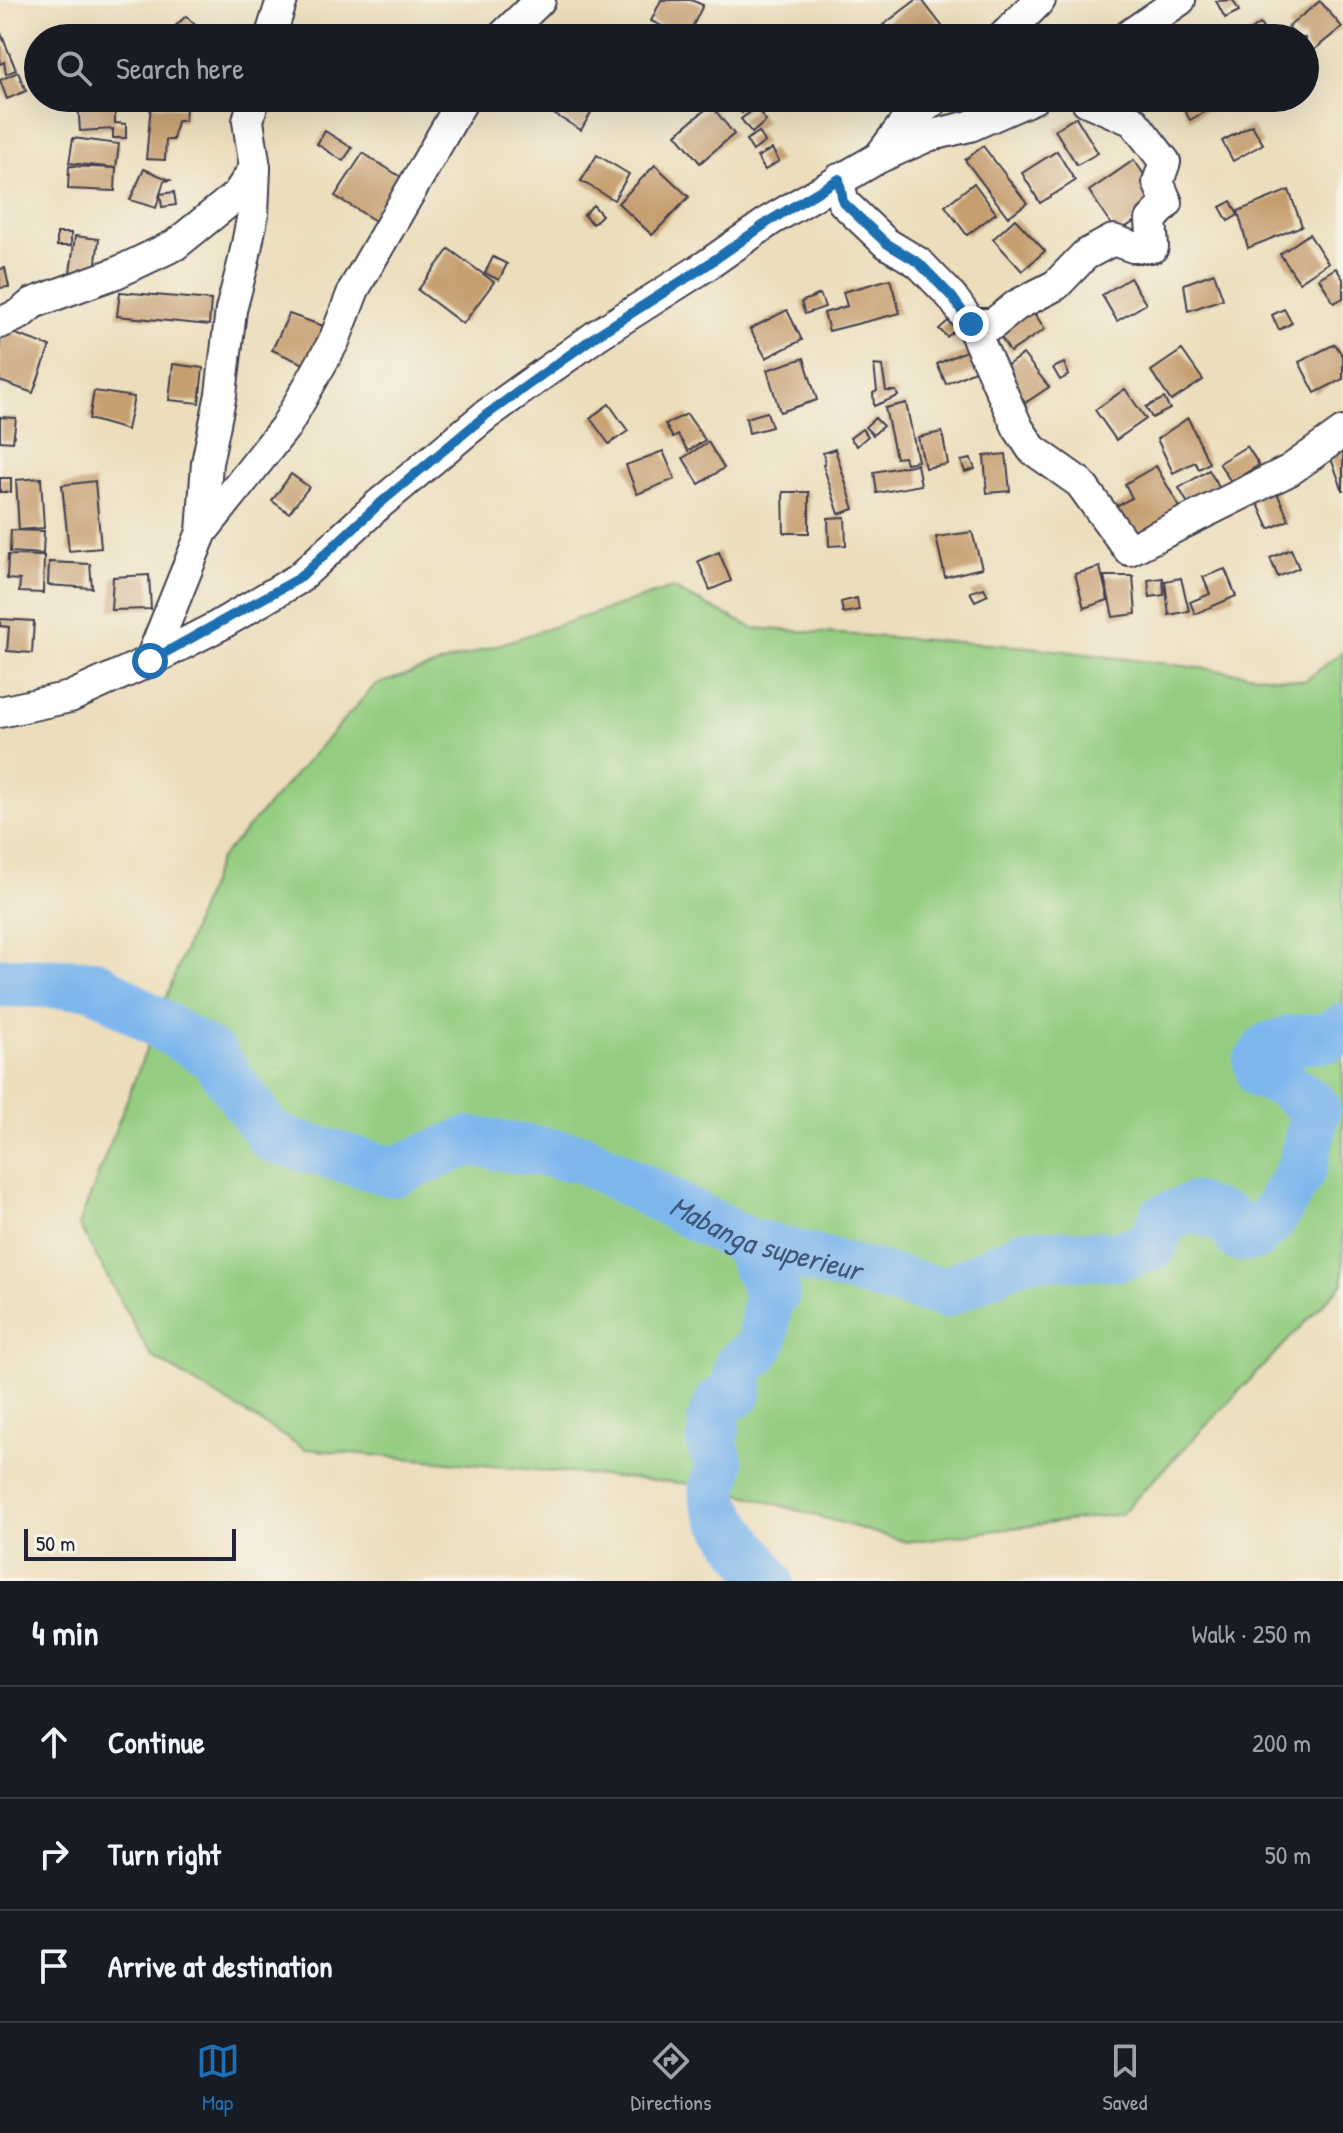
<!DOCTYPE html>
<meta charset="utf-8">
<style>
body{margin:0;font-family:"Patrick Hand",sans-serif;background:#20242c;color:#f1f3f6}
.scale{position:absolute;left:24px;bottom:20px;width:212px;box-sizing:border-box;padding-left:8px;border:4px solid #22223b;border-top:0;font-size:22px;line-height:28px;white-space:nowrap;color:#22223b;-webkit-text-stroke:6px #f7f3e8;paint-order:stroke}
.stop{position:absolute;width:24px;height:24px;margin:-18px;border:6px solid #1f6fb2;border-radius:50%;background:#fff}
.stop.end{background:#1f6fb2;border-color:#fff;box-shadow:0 2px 8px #0008}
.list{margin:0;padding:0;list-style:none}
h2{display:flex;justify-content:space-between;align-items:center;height:104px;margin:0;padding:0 32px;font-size:34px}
h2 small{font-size:26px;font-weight:400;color:#9ea1a6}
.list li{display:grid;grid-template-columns:52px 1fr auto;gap:24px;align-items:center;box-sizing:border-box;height:112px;padding:0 32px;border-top:2px solid #363941}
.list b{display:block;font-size:30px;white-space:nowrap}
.list em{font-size:26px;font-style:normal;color:#9ea1a6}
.icon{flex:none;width:44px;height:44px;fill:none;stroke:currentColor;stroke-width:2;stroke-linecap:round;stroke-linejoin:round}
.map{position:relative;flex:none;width:1343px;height:1581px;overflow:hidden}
.search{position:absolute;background:#171b24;box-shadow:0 8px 32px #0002;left:24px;right:24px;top:24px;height:88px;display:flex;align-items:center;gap:20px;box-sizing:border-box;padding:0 28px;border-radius:44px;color:#9ea1a6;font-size:30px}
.sheet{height:440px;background:#171b24}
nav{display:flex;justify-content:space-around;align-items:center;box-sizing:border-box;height:112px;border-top:2px solid #363941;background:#171b24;font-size:22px;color:#9ea1a6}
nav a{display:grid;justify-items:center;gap:4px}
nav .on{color:#1f6fb2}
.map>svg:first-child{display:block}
</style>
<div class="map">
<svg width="1343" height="1581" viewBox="0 0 1343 1581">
<rect width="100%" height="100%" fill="#f7f3e8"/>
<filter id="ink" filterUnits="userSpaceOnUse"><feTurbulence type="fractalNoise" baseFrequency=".0125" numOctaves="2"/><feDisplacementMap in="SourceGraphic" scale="16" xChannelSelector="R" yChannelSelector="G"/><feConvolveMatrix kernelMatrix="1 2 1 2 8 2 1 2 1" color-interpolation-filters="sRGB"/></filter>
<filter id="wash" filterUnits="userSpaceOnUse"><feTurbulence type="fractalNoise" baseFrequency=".006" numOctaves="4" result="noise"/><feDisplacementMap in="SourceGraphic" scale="32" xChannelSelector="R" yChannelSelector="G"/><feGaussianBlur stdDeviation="1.8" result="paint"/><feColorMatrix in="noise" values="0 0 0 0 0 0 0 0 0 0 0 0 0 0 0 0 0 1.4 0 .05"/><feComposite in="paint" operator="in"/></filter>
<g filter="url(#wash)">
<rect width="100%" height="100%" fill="#ecdebc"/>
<polygon fill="#94cd81" stroke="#5b785e" stroke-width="2" points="672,588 753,628 1031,647 1305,681 1343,651 1343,1283 1121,1514 907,1542 713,1486 305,1449 151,1356 79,1225 219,860 375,685"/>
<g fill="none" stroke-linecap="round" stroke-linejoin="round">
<g stroke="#7bb6ed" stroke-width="50">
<path id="s1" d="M 0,982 L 94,984 L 214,1057 L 272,1138 L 393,1172 L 469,1141 L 582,1158 L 746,1242 L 945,1293 L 1026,1254 L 1118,1256 L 1152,1246 L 1163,1219 L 1194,1207 L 1230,1220 L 1240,1237 L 1254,1236 L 1271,1220 L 1303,1166 L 1316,1108 L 1282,1082 L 1262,1075 L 1258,1063 L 1269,1047 L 1291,1040 L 1326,1038 L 1343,1029"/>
<path d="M 746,1242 L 761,1275 L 774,1287 L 775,1293 L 767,1299 L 763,1341 L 755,1353 L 739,1365 L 737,1393 L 720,1402 L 712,1420 L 715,1430 L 711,1443 C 714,1450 719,1459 719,1467 C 719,1478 711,1485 714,1497 C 719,1520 755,1559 769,1581"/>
</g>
</g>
<g id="blocks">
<g fill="#c69f71">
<polygon points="661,0 691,0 703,5 687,38 651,21"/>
<polygon points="916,0 922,0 951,38 866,38"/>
<polygon points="1233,0 1239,11 1225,18 1216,1"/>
<polygon points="1320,1 1342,27 1310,53 1305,47 1305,38 1298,38 1288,27"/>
<polygon points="186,16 209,38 163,38"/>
<polygon points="1260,24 1269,38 1250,38 1247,32"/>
<polygon points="0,31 16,70 6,74 4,62 0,64"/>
<polygon points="18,72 26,91 7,99 0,80"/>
<polygon points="545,98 600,98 581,130 540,106"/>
<polygon points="723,98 753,98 742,113"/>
<polygon points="1177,98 1229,98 1190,120"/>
<polygon points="115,99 115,123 126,124 126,138 113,138 113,129 80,131 78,101"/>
<polygon points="151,105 186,108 185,121 177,121 173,140 166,140 165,160 146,159"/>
<polygon points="711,105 734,134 700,163 676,134"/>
<polygon points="756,108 766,121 752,133 741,119"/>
<polygon points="1076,117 1098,153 1077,165 1055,130"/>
<polygon points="1252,125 1263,144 1233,161 1222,141"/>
<polygon points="325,131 352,148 343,161 317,144"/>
<polygon points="759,132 765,142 753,151 746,140"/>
<polygon points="73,138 119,144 116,168 69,163"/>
<polygon points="983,146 1027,203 1008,217 965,160"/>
<polygon points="772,149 779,161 765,170 757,157"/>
<polygon points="1057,151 1075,181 1040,203 1022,173"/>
<polygon points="363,153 404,179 377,222 335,196"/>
<polygon points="597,155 629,174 614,200 581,181"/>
<polygon points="1134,160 1163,202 1117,233 1089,191"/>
<polygon points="655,165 689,197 652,235 618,203"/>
<polygon points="69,166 116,168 115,191 68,189"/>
<polygon points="144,169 170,180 164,181 156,208 130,200"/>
<polygon points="974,183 996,213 967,235 945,206"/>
<polygon points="1289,190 1302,226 1248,248 1238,211"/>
<polygon points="174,192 176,205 162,207 160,194"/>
<polygon points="1231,201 1238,215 1228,221 1220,207"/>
<polygon points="593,205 602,215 593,224 584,215"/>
<polygon points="1015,219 1045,251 1022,271 993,239"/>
<rect x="57" y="233" width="14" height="13"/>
<polygon points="1309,234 1328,263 1299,282 1280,254"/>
<polygon points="75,236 99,239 94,277 70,273"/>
<polygon points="449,249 494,282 463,324 418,290"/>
<polygon points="493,257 507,264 499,280 485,273"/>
<polygon points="5,268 9,287 0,288 0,269"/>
<polygon points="1336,268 1343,279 1343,298 1334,303 1319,278"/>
<polygon points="1214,273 1223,299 1188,311 1184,284"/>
<polygon points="1130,278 1146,304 1117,321 1102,295"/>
<polygon points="890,279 900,313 829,331 824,313 847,306 843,292"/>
<polygon points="120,292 211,300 209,325 117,316"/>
<polygon points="820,294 825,307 805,314 801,302"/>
<polygon points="1030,307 1045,329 1010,352 996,329"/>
<polygon points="1284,309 1292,323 1279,330 1272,315"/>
<polygon points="787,310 802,340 766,358 750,329"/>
<polygon points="289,314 329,328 325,341 318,338 306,365 272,350"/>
<polygon points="948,321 956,329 947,337 939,329"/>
<polygon points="4,330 50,346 33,393 0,381 0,342"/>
<polygon points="1335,344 1343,356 1343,379 1315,393 1299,362"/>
<polygon points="970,349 979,369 946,384 937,364"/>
<polygon points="1182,350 1203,380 1171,401 1151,371"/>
<polygon points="1023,354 1049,387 1025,403 1002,369"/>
<polygon points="804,358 817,400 780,412 767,370"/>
<polygon points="1064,363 1069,375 1060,380 1053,368"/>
<polygon points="173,364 203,368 199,403 169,400"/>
<polygon points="874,365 882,366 886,391 896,391 898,396 874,406 873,393 877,391"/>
<polygon points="1125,389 1146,419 1116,440 1095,410"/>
<polygon points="94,391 134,397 127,430 89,419"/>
<polygon points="1164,398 1170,409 1152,418 1146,407"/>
<polygon points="906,403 918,461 906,463 904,457 896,458 885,408"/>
<polygon points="609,404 628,431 609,444 590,418"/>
<polygon points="767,412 772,427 749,433 746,418"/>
<polygon points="687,414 705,440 688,451 678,435 673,438 665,424"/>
<polygon points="0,417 16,418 13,442 0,441"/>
<polygon points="875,418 883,426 873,435 865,427"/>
<polygon points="1188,418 1209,463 1199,469 1195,462 1173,473 1157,439"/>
<polygon points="862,429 868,436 857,446 850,438"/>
<polygon points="942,432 948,464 925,468 918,437"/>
<polygon points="708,442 724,468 699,484 683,458"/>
<polygon points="1247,446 1259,465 1231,482 1219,463"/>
<polygon points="835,449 854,509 839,514 823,465 825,463 823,453"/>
<polygon points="663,451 675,479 637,494 626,465"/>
<polygon points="1343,452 1343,491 1330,456"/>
<polygon points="1006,454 1010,491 987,493 984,456"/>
<polygon points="971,459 975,469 965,472 961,461"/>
<polygon points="917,464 921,485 877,493 874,472"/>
<polygon points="1156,466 1183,513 1130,545 1110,509 1132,498 1125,484"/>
<polygon points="1209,470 1220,489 1190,507 1179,488"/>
<polygon points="291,474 309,487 289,513 272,501"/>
<rect x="0" y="478" width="11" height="14"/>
<polygon points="41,478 44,528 19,530 16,480"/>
<polygon points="95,481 101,548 69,551 62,485"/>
<polygon points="1274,486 1289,520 1269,529 1254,495"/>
<polygon points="783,492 809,492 809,533 784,533"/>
<polygon points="845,517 846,545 829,546 828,518"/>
<polygon points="11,530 44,531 43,554 10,552"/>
<polygon points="972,532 982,568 945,577 936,537"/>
<polygon points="1291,549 1299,568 1278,577 1270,558"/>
<polygon points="719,552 731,581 710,590 698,561"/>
<polygon points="8,555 44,556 43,593 19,592 20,580 7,579"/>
<polygon points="49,562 90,564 92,588 48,585"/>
<polygon points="1100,567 1108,600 1084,608 1075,574"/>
<polygon points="1225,569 1236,596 1195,614 1190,602 1210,594 1203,577"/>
<polygon points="149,575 151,609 111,610 113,577"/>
<polygon points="1104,576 1133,576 1136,614 1113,617"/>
<polygon points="1163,578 1164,595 1150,597 1148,580"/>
<polygon points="1181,578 1189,611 1169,615 1165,581"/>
<polygon points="984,588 988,595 975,601 970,592"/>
<polygon points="857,598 859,610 843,613 841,602"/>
<polygon points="0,619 34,621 32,653 7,651 9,627 0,626"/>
</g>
</g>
</g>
<g filter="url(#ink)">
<use href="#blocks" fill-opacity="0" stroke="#403e4e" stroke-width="2"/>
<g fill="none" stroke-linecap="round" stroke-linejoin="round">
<defs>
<g id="street">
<polyline points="270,38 282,0"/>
<polyline points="501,38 540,0"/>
<polyline points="1002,38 1040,0"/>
<polyline points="1125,38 1180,0"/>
<polyline points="882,153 904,124 936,98"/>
<polyline points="839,179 843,202 886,243 919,263 952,297 971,324 1018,428 1032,449 1080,483 1129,550 1290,470 1343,432"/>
<polyline points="0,323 20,314 33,303 116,273 175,245 237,195 255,168"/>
<polyline points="971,324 993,324 1017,305 1056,285 1085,255 1113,240 1133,247 1153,247 1151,220 1167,203 1158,182 1165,162 1133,121 1087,101 1086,98"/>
<polyline points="202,532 207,463 221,394 231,310 243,264 253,214 255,168 248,121 254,98"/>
<polyline points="150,661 202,532 286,426 334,341 354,289 464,98"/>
<polyline points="0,712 70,697 150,661 218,626 298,579 378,505 486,415 597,335 707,265 771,220 878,158 928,136 970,126 1034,98"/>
</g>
</defs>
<use href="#street" stroke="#403e4e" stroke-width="34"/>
<use href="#street" stroke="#fff" stroke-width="30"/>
</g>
</g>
<g fill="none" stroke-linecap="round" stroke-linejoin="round" filter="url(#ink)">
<polyline stroke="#1f6fb2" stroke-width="10" points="150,661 298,579 378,505 486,415 597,335 707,265 771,220 839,179 843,202 886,243 919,263 952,297 971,324"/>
</g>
<g text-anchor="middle" stroke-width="7" stroke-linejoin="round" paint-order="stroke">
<g font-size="30" font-style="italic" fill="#415679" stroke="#f7f3e8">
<text dy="10" stroke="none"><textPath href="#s1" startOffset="858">Mabanga superieur</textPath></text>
</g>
</g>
</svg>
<div class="scale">50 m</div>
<div class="stop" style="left:150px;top:661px"></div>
<div class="stop end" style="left:971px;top:324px"></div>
<div class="search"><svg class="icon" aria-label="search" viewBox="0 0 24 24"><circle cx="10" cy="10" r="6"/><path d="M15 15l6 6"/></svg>Search here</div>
</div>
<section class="sheet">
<h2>4 min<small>Walk · 250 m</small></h2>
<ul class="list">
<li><svg class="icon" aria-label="ahead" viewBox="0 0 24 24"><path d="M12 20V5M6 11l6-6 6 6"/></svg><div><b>Continue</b></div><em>200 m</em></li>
<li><svg class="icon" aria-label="right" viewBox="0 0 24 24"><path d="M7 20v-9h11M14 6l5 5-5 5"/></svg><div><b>Turn right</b></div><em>50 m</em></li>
<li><svg class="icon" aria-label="arrive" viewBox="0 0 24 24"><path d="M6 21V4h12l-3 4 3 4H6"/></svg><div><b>Arrive at destination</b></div></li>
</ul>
</section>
<nav>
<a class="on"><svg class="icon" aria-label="map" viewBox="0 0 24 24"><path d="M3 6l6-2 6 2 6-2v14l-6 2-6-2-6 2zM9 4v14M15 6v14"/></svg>Map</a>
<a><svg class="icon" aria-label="directions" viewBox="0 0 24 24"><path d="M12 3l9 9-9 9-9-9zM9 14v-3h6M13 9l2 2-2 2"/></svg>Directions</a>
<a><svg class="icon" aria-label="saved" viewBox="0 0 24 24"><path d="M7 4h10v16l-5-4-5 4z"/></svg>Saved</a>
</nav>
